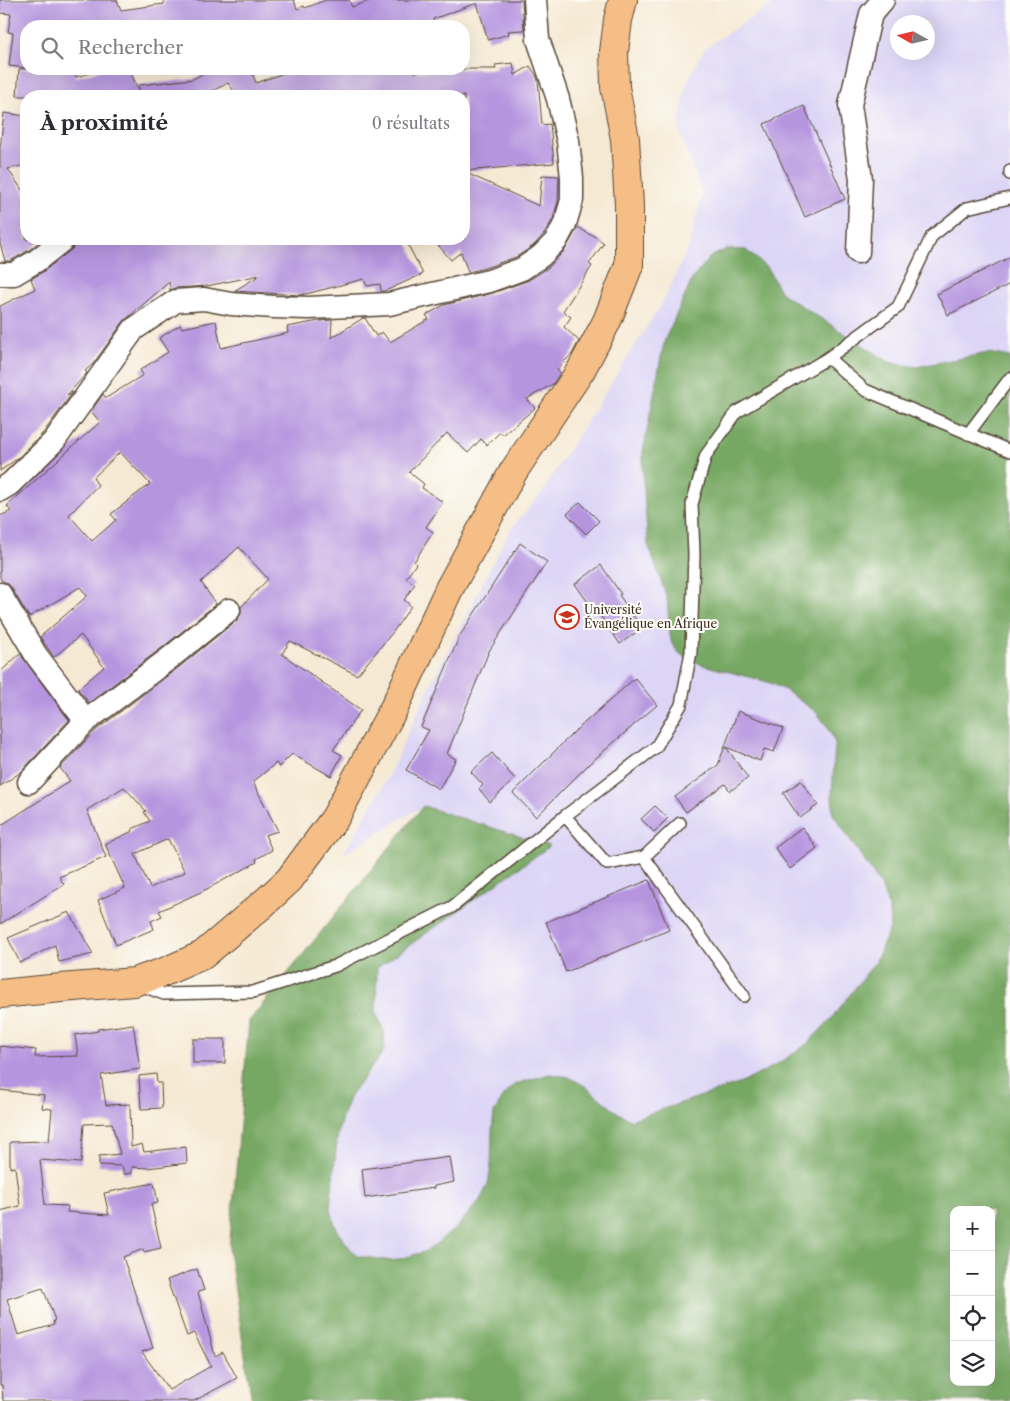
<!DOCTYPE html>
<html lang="fr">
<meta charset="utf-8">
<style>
body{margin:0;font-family:"Libre Caslon Text",serif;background:#f7f7f7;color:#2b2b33}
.controls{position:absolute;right:15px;bottom:15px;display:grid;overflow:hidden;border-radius:10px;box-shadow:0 5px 20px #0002}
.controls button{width:45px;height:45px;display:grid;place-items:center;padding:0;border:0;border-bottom:1px solid #e1e1e2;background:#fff;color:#2b2b33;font:25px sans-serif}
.compass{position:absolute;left:890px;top:15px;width:45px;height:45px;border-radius:50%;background:#fff;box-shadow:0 5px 20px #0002;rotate:278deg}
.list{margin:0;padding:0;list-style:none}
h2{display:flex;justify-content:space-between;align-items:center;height:65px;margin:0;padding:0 20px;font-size:21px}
h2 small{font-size:16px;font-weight:400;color:#7c7c81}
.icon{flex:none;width:28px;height:28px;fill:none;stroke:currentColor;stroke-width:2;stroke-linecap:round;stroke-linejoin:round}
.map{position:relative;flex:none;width:1010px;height:1401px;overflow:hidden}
.search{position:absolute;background:#fff;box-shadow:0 5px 20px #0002;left:20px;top:20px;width:450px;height:55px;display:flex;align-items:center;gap:12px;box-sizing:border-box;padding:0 18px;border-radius:20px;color:#7c7c81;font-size:19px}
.panel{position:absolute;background:#fff;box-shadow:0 5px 20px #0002;left:20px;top:90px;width:450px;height:155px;border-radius:20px}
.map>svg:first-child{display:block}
</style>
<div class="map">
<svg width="1010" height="1401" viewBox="0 0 1010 1401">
<rect width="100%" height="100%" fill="#fdfcf7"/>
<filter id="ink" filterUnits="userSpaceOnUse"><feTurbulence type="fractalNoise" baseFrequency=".02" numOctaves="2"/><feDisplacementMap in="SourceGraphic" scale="10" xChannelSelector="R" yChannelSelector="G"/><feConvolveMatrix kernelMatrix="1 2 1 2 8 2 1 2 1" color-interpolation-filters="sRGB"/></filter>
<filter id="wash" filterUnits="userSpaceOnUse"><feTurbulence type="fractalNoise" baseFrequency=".0096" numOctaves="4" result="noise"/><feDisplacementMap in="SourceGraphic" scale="20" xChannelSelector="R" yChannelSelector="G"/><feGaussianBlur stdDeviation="1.12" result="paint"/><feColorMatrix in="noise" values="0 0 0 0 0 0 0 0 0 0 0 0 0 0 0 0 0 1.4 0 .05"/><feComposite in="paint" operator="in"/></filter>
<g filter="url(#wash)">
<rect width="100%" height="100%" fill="#f5e9d3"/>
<path fill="#dcd5f6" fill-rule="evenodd" d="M 779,0 L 1010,0 L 1010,357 L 988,353 L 916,367 L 889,362 L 781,293 L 767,268 L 693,278 L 665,339 L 661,357 L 643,452 L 643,480 L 648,544 L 667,598 L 670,635 L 685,658 L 703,665 L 768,682 L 785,690 L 816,712 L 827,726 L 835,743 L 832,795 L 833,814 L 874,875 L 883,891 L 889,909 L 890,928 L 876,961 L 832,1018 L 807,1044 L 776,1065 L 744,1082 L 630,1120 L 614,1110 L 585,1086 L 494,1113 L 492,1131 L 491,1166 L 488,1184 L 480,1200 L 456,1228 L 427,1251 L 392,1261 L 357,1256 L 344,1241 L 335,1225 L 330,1207 L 338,1132 L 343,1114 L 350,1096 L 384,1031 L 376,1013 L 377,968 L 550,846 L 423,806 L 343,854 L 387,779 L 432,681 L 510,530 L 540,495 L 664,300 L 689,246 L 702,193 L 680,133 L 679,121 L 687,82 L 705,48 ZM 898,22 L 928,22 L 928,52 L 898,52 Z"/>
<path fill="#77a863" stroke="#596940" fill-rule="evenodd" d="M 727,249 L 746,250 L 767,268 L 781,293 L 889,362 L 916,367 L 988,353 L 1010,357 L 1010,1401 L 252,1401 L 229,1251 L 249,1021 L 423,806 L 550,846 L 377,968 L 376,1013 L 384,1031 L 384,1051 L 350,1096 L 343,1114 L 338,1132 L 330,1207 L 335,1225 L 344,1241 L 357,1256 L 392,1261 L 427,1251 L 456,1228 L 480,1200 L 488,1184 L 491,1166 L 492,1131 L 494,1113 L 503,1097 L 515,1084 L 550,1074 L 569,1077 L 585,1086 L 614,1110 L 630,1120 L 744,1082 L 776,1065 L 807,1044 L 832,1018 L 876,961 L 890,928 L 889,909 L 883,891 L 874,875 L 833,814 L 832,795 L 835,743 L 827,726 L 816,712 L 785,690 L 768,682 L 703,665 L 685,657 L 678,652 L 672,644 L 670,635 L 667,598 L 648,544 L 643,480 L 643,452 L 661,357 L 665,339 L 693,278 L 710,257 ZM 954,1210 L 991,1210 L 991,1382 L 954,1382 Z"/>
<g id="blocks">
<g fill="#b695df" fill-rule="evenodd">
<polygon points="0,0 117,0 121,10 164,4 164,0 294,0 297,9 304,6 305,8 326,0 349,0 352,7 372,0 522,0 524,30 508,31 509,34 488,40 477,3 433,19 436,26 26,26 26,68 9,66 13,33 8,32 11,14 0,13"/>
<polygon points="513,63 515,75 530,66 536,75 538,80 542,125 550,124 554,163 464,171 464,96 225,96 225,94 234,91 228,83 202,96 17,96 19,69 75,69 76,77 105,69 129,69 139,91 139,85 193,79 212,69 254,69 251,70 256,83 295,69 413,69 414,72 452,69 496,69 495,65"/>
<polygon points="804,106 845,199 805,217 764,124"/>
<polygon points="4,113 26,116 26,165 8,169 26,196 26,239 43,239 29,250 10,261 5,261 0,243 0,149"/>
<polygon points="464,172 539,206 542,175 559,176 558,201 553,219 545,233 533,246 516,257 485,268 468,272 461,252 451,260 433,239 464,239"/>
<path d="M 578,227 L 590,235 L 591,234 L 604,243 L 589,264 L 592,266 L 563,311 L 571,317 L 564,327 L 579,341 L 572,354 L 557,369 L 560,373 L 553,384 L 527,399 L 535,408 L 503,435 L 500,432 L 487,445 L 481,439 L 468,453 L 447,433 L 409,472 L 424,484 L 422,488 L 443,502 L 426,527 L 433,532 L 414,562 L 416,564 L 406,578 L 415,584 L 404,600 L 411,606 L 393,632 L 357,675 L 290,641 L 282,654 L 361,710 L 333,750 L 342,755 L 331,776 L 292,754 L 279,767 L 276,763 L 253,782 L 278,831 L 265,835 L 272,850 L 256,859 L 257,862 L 237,873 L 203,891 L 159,911 L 162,916 L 151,921 L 154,929 L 116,945 L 98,900 L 125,888 L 105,844 L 133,831 L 132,829 L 150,821 L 144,812 L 146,811 L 124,787 L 87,810 L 106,857 L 59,877 L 64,884 L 0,924 L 0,826 L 70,781 L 60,768 L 95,731 L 179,667 L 237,620 L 241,614 L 241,607 L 268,579 L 239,547 L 201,582 L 216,604 L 163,647 L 89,703 L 78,689 L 104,667 L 81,635 L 54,657 L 40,637 L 87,596 L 80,587 L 29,617 L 11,587 L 7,583 L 2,581 L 0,578 L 0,516 L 11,511 L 7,506 L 100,422 L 91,411 L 103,394 L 106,398 L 143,375 L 140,370 L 168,352 L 159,338 L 180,325 L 182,328 L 216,321 L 221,348 L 288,333 L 287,327 L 319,321 L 332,320 L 331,338 L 363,318 L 365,318 L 376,336 L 382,332 L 390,342 L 429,319 L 426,315 L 444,305 L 493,293 L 529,280 L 549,267 L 565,250 ZM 120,452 L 150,484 L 111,514 L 116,520 L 92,541 L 69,515 L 98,485 L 93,478 ZM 168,839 L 185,872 L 150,888 L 135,854 Z"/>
<polygon points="77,239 405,239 423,274 385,291 381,291 380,284 367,286 364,279 310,293 300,295 234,291 260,275 207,286 175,288 170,290 169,282 124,321 93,364 85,371 87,373 67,395 73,392 44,432 18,458 0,471 0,306 35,289 31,279 44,271 72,249 76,244"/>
<polygon points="1010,257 1010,284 948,315 937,294"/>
<polygon points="580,502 599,521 586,534 567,514"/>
<polygon points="520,543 547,562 489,651 447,754 456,759 439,789 406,770 429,730 421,727 459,637"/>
<polygon points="601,565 621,594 619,595 642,628 620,644 597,611 595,612 575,584"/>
<polygon points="20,654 69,720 21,772 0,786 0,672"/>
<polygon points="635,678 657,705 589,764 536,817 513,793 574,732"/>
<polygon points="738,711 783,728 774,752 764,749 760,761 726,747 748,778 730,791 725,784 686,812 675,797 718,765"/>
<polygon points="492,753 515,779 490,802 479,789 483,785 471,772"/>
<polygon points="801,781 818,805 800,818 783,793"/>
<polygon points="655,806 668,818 654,832 641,819"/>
<polygon points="802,827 817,848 790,869 775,848"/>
<polygon points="649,880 669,930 566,972 546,922"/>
<polygon points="69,912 93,954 59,962 55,945 20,963 8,938"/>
<path d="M 133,1024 L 140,1069 L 101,1075 L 106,1105 L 130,1104 L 131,1147 L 142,1144 L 144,1152 L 186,1147 L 187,1163 L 148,1168 L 132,1167 L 132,1173 L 124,1174 L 122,1166 L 99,1165 L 99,1156 L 120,1154 L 112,1123 L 84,1124 L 81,1163 L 40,1160 L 45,1205 L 68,1206 L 67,1212 L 109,1215 L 104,1193 L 154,1183 L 158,1203 L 151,1204 L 161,1248 L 144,1252 L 143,1249 L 123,1257 L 153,1348 L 142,1352 L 169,1390 L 211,1366 L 194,1333 L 187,1336 L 167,1280 L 197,1269 L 204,1290 L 198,1292 L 215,1356 L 223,1352 L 237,1378 L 194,1401 L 3,1401 L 2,1385 L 0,1385 L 0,1211 L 20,1206 L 15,1167 L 10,1168 L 10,1142 L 49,1141 L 52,1109 L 42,1108 L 44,1095 L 0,1090 L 0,1046 L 36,1050 L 35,1057 L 78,1056 L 75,1035 L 98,1031 L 98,1029 ZM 43,1288 L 55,1320 L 53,1321 L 54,1325 L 18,1335 L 7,1299 Z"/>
<rect x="193" y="1039" width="32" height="24"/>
<polygon points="156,1074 157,1083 161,1083 162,1108 141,1109 139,1076"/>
<polygon points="450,1157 454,1182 434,1186 434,1188 365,1198 362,1169"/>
</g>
</g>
</g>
<g filter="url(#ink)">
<use href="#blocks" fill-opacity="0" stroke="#574739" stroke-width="1"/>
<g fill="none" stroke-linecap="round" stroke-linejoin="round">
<defs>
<g id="lane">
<polyline points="1010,171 1010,174"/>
<polyline points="828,358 898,307 932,236 967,208 1010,198"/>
<polyline points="968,434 1010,378"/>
<polyline points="565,816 607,864 644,857 680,823"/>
<polyline points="644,857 744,996"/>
<polyline points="140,985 164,994 253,992 335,966 452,907 565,816 656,747 681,705 691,652 694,555 692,504 706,455 737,412 828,358 865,390 1010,451"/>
</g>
<g id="street">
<polyline points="858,252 861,179 850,105 871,14 883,0"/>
<polyline points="0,274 14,274 36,261 64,239"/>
<polyline points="0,490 10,484 54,441 134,329 176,301 204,299 231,304 274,307 309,308 389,304 489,281 522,269 541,256 556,241 565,224 572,200 572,178 568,141 558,99 538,39 535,0"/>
<polyline points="0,594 36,655 86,721"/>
<polyline points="29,782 86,721 171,657 229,610"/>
</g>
<polyline id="highway" points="0,994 61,988 134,982 164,972 203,955 264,903 289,880 335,818 395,706 449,589 513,472 581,370 607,321 629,265 629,205 625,139 615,87 614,52 618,20 623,0"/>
</defs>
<use href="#lane" stroke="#574739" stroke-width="14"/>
<use href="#street" stroke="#574739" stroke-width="25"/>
<use href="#highway" stroke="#574739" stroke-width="30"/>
<use href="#lane" stroke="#fff" stroke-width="11"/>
<use href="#street" stroke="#fff" stroke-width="22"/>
<use href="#highway" stroke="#f5be86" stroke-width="28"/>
</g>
</g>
<defs>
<symbol id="university-ring" viewBox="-11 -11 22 22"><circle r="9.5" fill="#fdfcf7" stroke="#c8321e" stroke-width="1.5"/><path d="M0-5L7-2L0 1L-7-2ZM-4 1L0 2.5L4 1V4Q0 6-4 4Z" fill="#c8321e"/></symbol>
</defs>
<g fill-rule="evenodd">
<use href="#university-ring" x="553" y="603" width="28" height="28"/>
</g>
<g text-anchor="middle" stroke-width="4" stroke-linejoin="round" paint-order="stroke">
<g font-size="12" fill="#3b2a1e" stroke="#fdfcf7" text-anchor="start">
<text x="584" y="614">Université<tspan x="584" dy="14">Évangélique en Afrique</tspan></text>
</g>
</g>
</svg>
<div class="controls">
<button>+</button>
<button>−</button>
<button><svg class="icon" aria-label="locate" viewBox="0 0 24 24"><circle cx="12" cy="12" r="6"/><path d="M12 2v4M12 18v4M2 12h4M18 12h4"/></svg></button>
<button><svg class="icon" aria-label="layers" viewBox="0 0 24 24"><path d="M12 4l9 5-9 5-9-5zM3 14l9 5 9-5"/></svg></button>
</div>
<svg class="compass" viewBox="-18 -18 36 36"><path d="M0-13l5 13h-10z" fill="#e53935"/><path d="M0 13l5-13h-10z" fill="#7c7c81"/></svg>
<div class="search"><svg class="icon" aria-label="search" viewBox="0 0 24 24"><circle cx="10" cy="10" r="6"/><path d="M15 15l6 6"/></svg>Rechercher</div>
<section class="panel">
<h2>À proximité<small>0 résultats</small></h2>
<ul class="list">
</ul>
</section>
</div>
